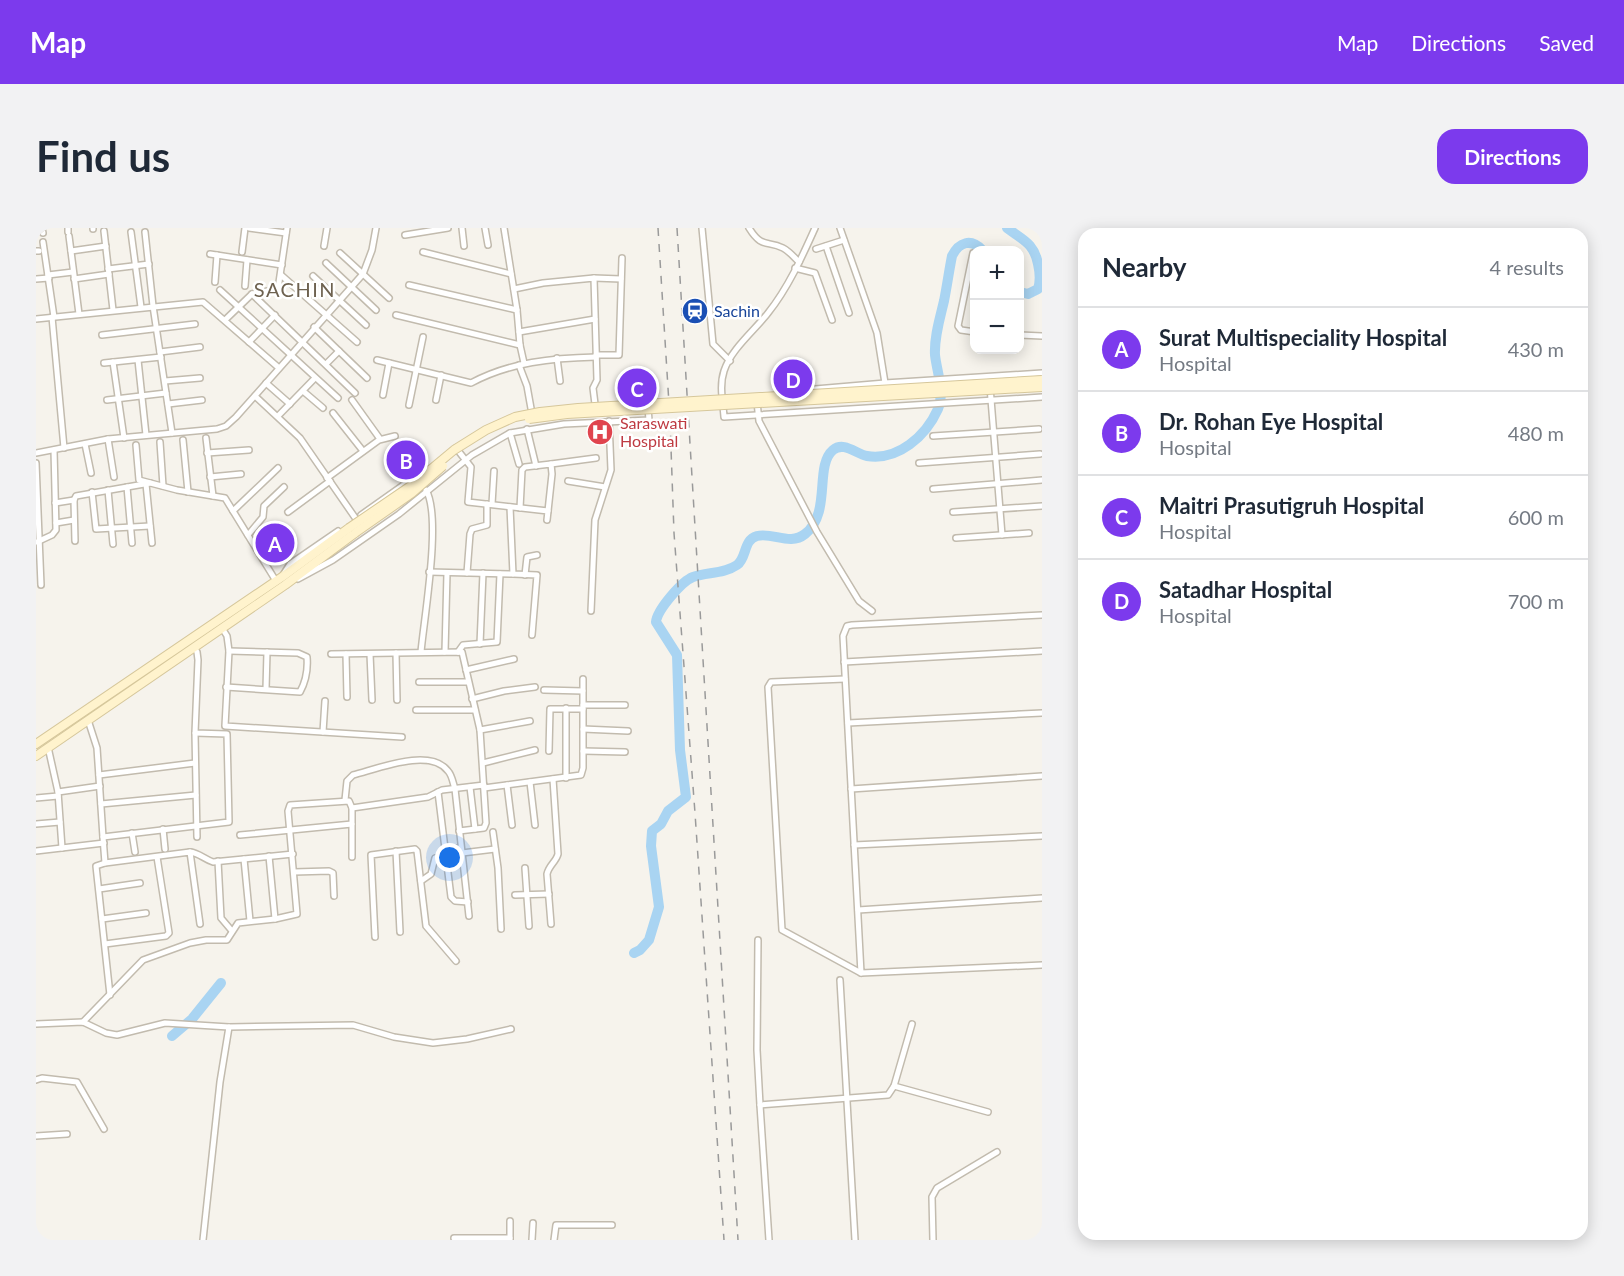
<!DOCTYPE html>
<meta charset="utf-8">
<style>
body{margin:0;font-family:Lato,sans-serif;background:#f2f2f3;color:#1f2937}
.controls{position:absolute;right:18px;top:18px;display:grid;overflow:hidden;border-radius:12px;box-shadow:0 3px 15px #0003}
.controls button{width:54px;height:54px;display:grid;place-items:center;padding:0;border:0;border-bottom:2px solid #e0e1e3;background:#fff;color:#1f2937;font:30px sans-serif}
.you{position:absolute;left:414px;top:630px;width:21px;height:21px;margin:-15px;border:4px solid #fff;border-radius:50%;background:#1a73e8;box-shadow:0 0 0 9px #1a73e833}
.badge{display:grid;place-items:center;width:39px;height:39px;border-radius:50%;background:#7c3aed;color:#fff;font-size:20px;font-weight:700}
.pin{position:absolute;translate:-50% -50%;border:3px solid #fff;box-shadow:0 2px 6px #0006}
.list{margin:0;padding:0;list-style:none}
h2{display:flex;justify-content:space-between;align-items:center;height:78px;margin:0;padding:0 24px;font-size:26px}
h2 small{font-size:20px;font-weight:400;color:#747a83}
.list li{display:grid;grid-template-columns:39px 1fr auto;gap:18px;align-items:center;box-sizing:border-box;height:84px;padding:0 24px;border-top:2px solid #e0e1e3}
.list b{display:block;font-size:22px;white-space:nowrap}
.list p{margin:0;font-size:20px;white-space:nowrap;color:#747a83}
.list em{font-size:20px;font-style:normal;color:#747a83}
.map{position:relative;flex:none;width:1006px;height:1012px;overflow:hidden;border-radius:18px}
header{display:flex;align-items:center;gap:36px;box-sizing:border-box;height:84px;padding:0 30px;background:#7c3aed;color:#fff}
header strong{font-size:28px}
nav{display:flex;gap:33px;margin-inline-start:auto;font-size:21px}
.intro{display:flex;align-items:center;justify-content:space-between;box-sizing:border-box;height:144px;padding:0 36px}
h1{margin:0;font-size:42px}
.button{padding:15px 27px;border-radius:18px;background:#7c3aed;color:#fff;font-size:21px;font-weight:700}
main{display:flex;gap:36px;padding:0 36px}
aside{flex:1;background:#fff;border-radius:18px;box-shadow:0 3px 15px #0003}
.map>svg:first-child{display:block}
</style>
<header>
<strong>Map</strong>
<nav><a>Map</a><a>Directions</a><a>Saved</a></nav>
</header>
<div class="intro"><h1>Find us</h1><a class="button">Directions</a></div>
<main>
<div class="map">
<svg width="1006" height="1012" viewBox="0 0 1006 1012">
<rect width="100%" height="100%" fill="#f6f3ec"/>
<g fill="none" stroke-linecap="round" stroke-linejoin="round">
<g stroke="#a9d4f2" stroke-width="10">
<path d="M 971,0 C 987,12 998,15 1002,36 C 1004,45 1005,52 1002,61 L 992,66 L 984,64"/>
<path d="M 598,725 L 604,722 L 613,712 L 623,679 L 615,618 L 616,603 L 625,596 L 632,583 L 650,569 L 644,522 L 641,427 L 620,394 C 621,382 646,353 657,349 C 671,344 688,346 701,337 C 711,330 707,312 721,308 C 737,304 754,318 769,306 C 796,285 778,238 797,222 C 808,213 820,226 831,228 C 862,233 890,208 902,181 C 909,163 901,145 899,127 C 898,109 904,90 908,73 C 911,58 913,43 916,28 C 923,14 935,10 946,22"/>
<polyline points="136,808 156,791 185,755"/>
</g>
<defs>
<g id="street">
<polyline points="6,0 7,5"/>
<polyline points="32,0 32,4"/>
<polyline points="57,0 57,1"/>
<polyline points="213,0 250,5"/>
<polyline points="251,0 242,61 216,66 319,165"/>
<polyline points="426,0 428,18"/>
<polyline points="449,0 452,17"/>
<polyline points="468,0 481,82 484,117 488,135"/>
<polyline points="666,0 677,116 694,133"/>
<path d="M 713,0 C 726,21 731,12 747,20 C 753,23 758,29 763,34"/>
<path d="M 779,0 C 766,29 752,60 732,85 C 719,102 695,121 688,143 C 683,158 687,174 688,189 L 1006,169"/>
<polyline points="804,0 841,105 849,155"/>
<polyline points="68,3 77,82"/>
<polyline points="95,4 105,79"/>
<polyline points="109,4 117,78 136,205"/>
<polyline points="369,7 412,0"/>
<polyline points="33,8 43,86"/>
<polyline points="7,14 18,89"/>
<polyline points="288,18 291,0"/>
<polyline points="790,18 813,85"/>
<polyline points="780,21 808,12"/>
<polyline points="0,23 3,23"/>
<polyline points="35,23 70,18"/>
<polyline points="206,24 209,0"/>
<polyline points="387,24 475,46"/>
<polyline points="304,25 353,70"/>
<polyline points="937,25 922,98 925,102 939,104"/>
<polyline points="174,26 246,37"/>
<polyline points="290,35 340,82"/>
<polyline points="759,40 779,45 796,92"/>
<polyline points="72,41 113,36"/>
<polyline points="12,47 37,44"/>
<polyline points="245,47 321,114"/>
<polyline points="277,48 330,97"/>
<polyline points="558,50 585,51"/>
<polyline points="0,51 13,50"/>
<polyline points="38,51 73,46"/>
<polyline points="179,54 181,27"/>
<polyline points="373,57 481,82"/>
<polyline points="209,58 211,32"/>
<polyline points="478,61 507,55 558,50 561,152 557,160 559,176"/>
<polyline points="184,62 302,170"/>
<polyline points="360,87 484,117"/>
<polyline points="16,89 28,220"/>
<polyline points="0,91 167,74 243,140"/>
<polyline points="189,92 216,66"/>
<polyline points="278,99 331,150"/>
<polyline points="483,104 559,91"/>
<polyline points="66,107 159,96"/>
<polyline points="984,107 1006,108"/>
<polyline points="213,114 239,87"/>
<polyline points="124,124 164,119"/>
<polyline points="560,127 583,127 586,30"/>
<polyline points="521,130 524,153"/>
<polyline points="102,132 110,207"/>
<path d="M 341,132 L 435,155 C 474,134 517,130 560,129"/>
<polyline points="77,134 88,210"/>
<polyline points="68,135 125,129"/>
<polyline points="290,136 303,123"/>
<polyline points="483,137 491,158 496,186"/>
<polyline points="129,153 164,150"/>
<polyline points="230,155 254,176"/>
<polyline points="954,159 966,307"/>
<polyline points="267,163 287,180"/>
<polyline points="756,163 849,155 1006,145"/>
<polyline points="347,167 353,135"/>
<polyline points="219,168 264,210 320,291"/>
<polyline points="71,172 130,165"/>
<polyline points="316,172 344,211"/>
<polyline points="400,172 405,147"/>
<polyline points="721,174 723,193 781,304 823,373 836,383"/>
<polyline points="132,176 166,172"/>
<polyline points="373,177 387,109"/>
<polyline points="297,185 327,223"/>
<polyline points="242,188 279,150"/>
<polyline points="491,201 500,238"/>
<polyline points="474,205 483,236"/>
<polyline points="897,208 1003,201"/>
<polyline points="170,210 177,268"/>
<polyline points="72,211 78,249"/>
<polyline points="147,212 152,264"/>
<polyline points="124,214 127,258"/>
<polyline points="49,216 55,245"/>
<polyline points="100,217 103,252 141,262 189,270 240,353"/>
<polyline points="420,220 435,239 432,274 512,283 511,292"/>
<polyline points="0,225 72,211 181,201 190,198 200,189 327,46 336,22 340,0"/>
<polyline points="171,225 213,222"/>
<polyline points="0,235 5,357"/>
<polyline points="883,235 1004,226"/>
<polyline points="515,236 560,230"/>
<polyline points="174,249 205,246"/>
<polyline points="291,250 343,212 359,208"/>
<polyline points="532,253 569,259"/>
<polyline points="110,256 116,315"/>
<polyline points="91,259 96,315"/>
<polyline points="897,261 1006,252"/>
<polyline points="72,262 77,316"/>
<polyline points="56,264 60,301 114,298"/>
<polyline points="19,275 38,272"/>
<polyline points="456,276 458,243"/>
<polyline points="474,279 477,346 501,347 496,407"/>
<polyline points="484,280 486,242 489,239 515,236 516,246 512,283"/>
<polyline points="197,283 242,240"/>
<polyline points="252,284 294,253"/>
<polyline points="917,284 1006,278"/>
<polyline points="325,287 390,241"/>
<polyline points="20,295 38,292"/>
<polyline points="212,307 227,289 228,278 248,259"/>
<polyline points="920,310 993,305"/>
<polyline points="39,313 38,272 40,268 114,255"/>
<polyline points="1,314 16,307 20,302 18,222"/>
<polyline points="393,344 477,346"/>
<polyline points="431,345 434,306 436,301 451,297 451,276"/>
<polyline points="247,347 254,336 302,303"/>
<polyline points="489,347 491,329 501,327"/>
<polyline points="262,351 297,332 363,286 436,227 474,205 528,196 613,192 612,180"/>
<polyline points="555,383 559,292 575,242 573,193"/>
<polyline points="1006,387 816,397 811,398 807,408 825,745 1006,737"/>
<polyline points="186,400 191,408 193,423 189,498 366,509"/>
<polyline points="444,416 447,345"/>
<polyline points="158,419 161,424 162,432 159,505 191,506 193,594 67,609 69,635 154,624 164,696"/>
<path d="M 385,424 C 388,390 406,289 390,262"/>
<polyline points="409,424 411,345"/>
<polyline points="422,424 427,417 461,414 464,346"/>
<polyline points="360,425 361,472"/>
<polyline points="295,426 426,424 444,502 450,595 448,600 423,603"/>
<polyline points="310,426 311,469"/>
<polyline points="334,426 336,472"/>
<polyline points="808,434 1006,423"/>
<polyline points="430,442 478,431"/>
<polyline points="809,451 735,454 732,459 746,702 825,745"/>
<polyline points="383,454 432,454"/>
<path d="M 190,459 L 264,464 C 270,453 272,441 271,429 L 262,425 L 193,423"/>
<polyline points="230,461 231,424"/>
<polyline points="508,462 547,463"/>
<polyline points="436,471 468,463 499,459"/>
<polyline points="547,477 589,477"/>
<polyline points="530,480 530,550"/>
<polyline points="380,482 439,482"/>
<polyline points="52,492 61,520 67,609"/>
<polyline points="812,495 1006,485"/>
<polyline points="547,501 592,503"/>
<polyline points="444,502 494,493"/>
<polyline points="287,504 289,473"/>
<polyline points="159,505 161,609"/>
<polyline points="12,519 22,564 26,620"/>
<polyline points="513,523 514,481 547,481"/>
<polyline points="547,523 589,524"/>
<polyline points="447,535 499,522"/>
<polyline points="63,547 159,535"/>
<polyline points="494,554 499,597"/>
<polyline points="471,557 476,597"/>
<polyline points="434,559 439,601"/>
<polyline points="448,560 545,547 547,540 547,451"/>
<polyline points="815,561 1006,548"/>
<polyline points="22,564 64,558"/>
<polyline points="402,564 415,669 419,673 432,674"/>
<polyline points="0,570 22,568"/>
<path d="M 309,572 L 311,553 L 317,547 C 341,541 394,519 412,543 C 416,547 417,555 419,561 L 433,688"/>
<polyline points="65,576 160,567"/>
<polyline points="316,580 392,569 406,562 448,557"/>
<polyline points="0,596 24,594"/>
<polyline points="127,601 129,621"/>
<polyline points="457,604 462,640 465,701"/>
<polyline points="96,605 99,624"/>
<polyline points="204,607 316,596"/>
<polyline points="818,617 1006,608"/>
<polyline points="409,621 425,620"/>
<polyline points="0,623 68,615"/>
<polyline points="360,623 364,704"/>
<path d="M 154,624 C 163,625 168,631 177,634 L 257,626"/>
<polyline points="426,625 459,621"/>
<polyline points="233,628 239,691"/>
<polyline points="208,631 214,693"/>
<polyline points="182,633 185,690 196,703"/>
<polyline points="69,635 60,638 74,767"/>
<polyline points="489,640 493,698"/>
<polyline points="258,644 293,643 297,645 298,668"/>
<polyline points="385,653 395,646 399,630 410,627"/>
<polyline points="63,661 104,655"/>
<polyline points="479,667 513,666"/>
<polyline points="822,682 1006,670"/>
<polyline points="66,691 110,685"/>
<path d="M 515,696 L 511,646 C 513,637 520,634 522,626 L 517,551"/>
<polyline points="339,709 335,627 379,621 381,623 390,698 420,733"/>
<polyline points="722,712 721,822 724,877 852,867 858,858 876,796"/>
<polyline points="69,716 130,708 133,705 121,629"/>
<polyline points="804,752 819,1012"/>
<polyline points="47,794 107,732 154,715 170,712 191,712 202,695 239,691 261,686 252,583 254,577 313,573 316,580 316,629"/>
<polyline points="0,796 47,794 70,805 81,807 129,795 193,799 317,797 358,809 397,815 431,811 475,801"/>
<polyline points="0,852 6,850 41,854 68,901"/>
<polyline points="858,858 952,884"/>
<polyline points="724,877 733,1012"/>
<polyline points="0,908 31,906"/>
<polyline points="474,993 474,1012"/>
<polyline points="418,1010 474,1010"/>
<polyline points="167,1012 184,854 193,799"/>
<polyline points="496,1012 497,995"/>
<polyline points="518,1012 520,997 576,997"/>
<polyline points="897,1012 896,969 901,960 961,924"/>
</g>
<g id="secondary">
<polyline points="0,516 246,349 313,300"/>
<polyline points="0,528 249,357 319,305"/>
</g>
</defs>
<use href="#street" stroke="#c2bbae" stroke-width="8"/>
<use href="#secondary" stroke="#d6c79b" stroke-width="10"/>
<use href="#street" stroke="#fff" stroke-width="5"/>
<use href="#secondary" stroke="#fff3cd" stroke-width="8"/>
<g stroke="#9a9a9a" stroke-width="1.5" stroke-dasharray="8 8" stroke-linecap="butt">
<polyline points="622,0 634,192 638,305 659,585 688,1012"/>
<polyline points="641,0 702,1012"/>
</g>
<defs>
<g id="secondary-bridge">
<polyline points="493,191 531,186 1006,159"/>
<polyline points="313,300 376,257 418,222 450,202 479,189 504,184 542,180 1006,152"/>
<polyline points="319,305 376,265 407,238"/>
</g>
</defs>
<use href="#secondary-bridge" stroke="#d6c79b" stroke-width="10" stroke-linecap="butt"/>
<use href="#secondary-bridge" stroke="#fff3cd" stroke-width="8"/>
</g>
<defs>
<symbol id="station-disc" viewBox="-11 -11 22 22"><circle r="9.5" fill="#1a4fb4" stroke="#fff"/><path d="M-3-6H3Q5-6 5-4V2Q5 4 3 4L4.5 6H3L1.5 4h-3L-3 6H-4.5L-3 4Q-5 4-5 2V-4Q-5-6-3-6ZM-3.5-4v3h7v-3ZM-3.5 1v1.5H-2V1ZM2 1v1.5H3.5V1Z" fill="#fff"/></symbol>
<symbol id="hospital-disc" viewBox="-11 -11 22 22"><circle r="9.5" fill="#e0444e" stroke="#fff"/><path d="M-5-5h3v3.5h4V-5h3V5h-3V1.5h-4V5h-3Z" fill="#fff"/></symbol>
</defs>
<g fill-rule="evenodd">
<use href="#station-disc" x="644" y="68" width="30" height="30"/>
<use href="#hospital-disc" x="549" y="189" width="30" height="30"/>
</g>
<g text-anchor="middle" stroke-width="5" stroke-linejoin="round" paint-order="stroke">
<g font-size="16" fill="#164399" stroke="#fff" text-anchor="start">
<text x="678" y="89">Sachin</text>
</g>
<g font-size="16" fill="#be3a42" stroke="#fff" text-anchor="start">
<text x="584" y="201">Saraswati<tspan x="584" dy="18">Hospital</tspan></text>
</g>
<g font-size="20" letter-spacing="1.5" fill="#6e6250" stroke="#fff">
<text x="259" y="69">SACHIN</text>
</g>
</g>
</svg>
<div class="controls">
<button>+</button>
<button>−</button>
</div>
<div class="you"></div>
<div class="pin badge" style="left:239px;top:315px">A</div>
<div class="pin badge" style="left:370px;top:232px">B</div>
<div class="pin badge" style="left:601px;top:160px">C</div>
<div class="pin badge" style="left:757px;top:151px">D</div>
</div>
<aside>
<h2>Nearby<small>4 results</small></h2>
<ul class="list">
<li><span class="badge">A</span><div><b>Surat Multispeciality Hospital</b><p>Hospital</p></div><em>430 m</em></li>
<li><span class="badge">B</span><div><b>Dr. Rohan Eye Hospital</b><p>Hospital</p></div><em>480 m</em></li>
<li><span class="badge">C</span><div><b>Maitri Prasutigruh Hospital</b><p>Hospital</p></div><em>600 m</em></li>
<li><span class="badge">D</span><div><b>Satadhar Hospital</b><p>Hospital</p></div><em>700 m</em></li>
</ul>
</aside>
</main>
